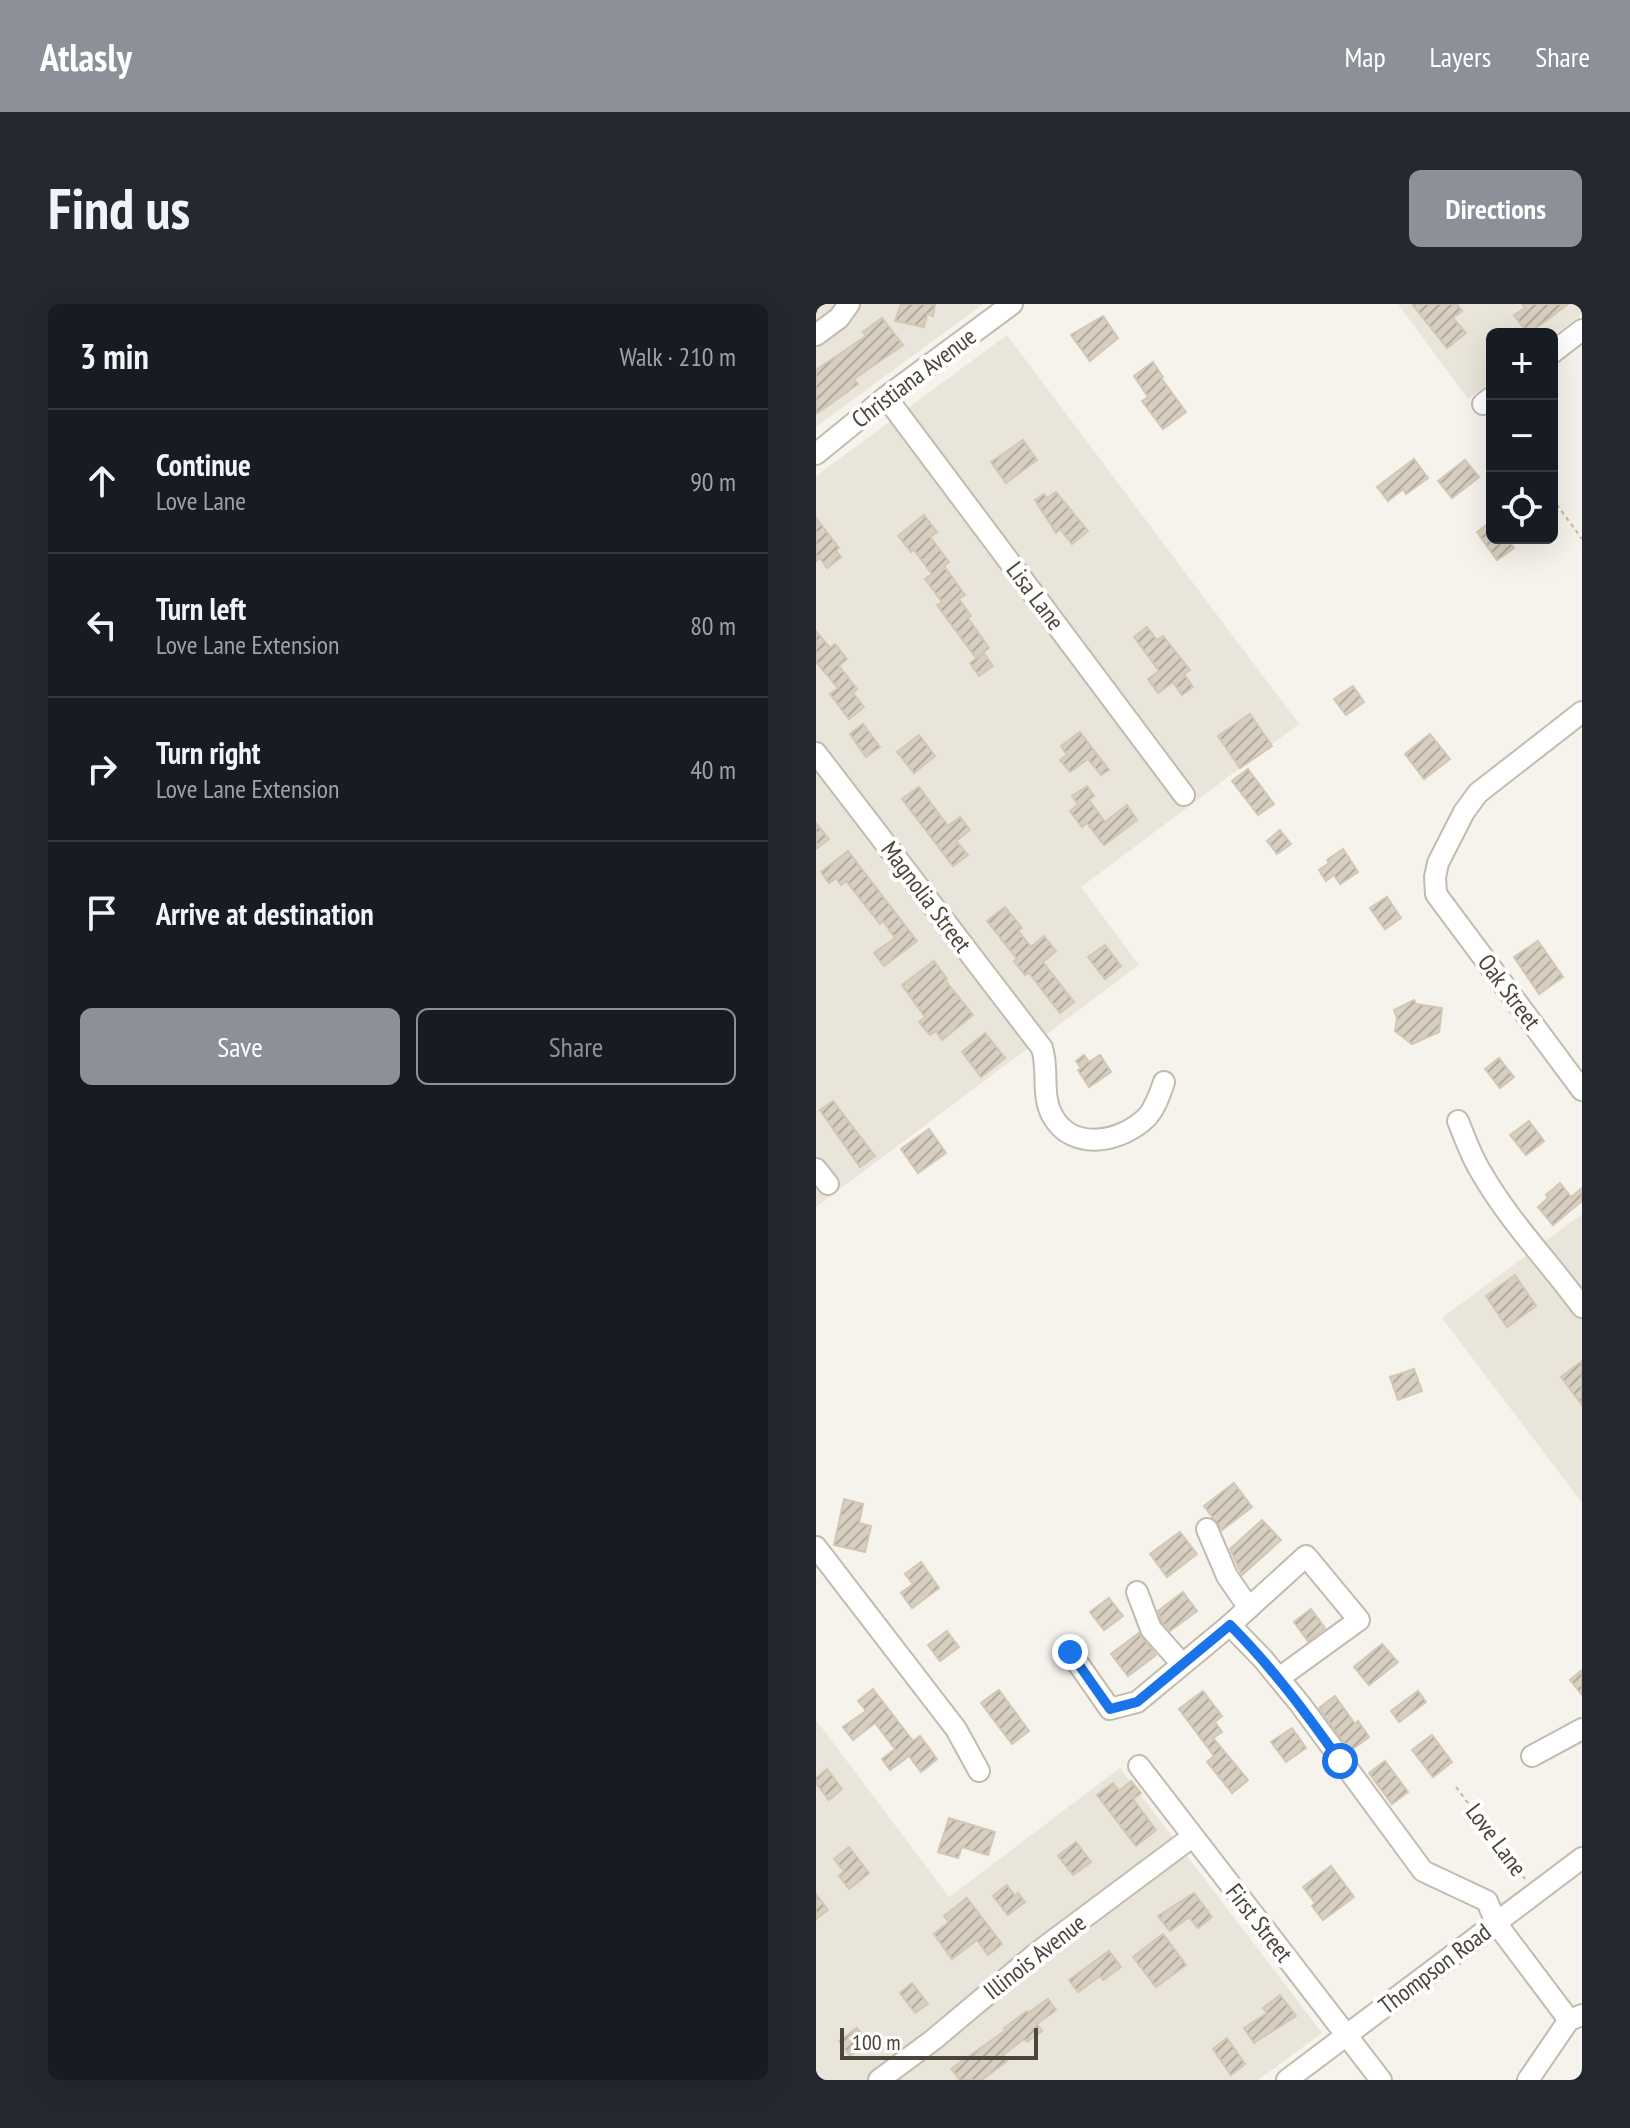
<!DOCTYPE html>
<meta charset="utf-8">
<style>
body{margin:0;font-family:"PT Sans Narrow",sans-serif;background:#242831;color:#f1f3f6}
.controls{position:absolute;right:24px;top:24px;display:grid;overflow:hidden;border-radius:12px;box-shadow:0 8px 32px #0002}
.controls button{width:72px;height:72px;display:grid;place-items:center;padding:0;border:0;border-bottom:2px solid #363941;background:#171b24;color:#f1f3f6;font:40px sans-serif}
.scale{position:absolute;left:24px;bottom:20px;width:198px;box-sizing:border-box;padding-left:8px;border:4px solid #4b4439;border-top:0;font-size:22px;line-height:28px;white-space:nowrap;color:#4b4439;-webkit-text-stroke:6px #fff;paint-order:stroke}
.stop{position:absolute;width:24px;height:24px;margin:-18px;border:6px solid #1a73e8;border-radius:50%;background:#fff}
.stop.end{background:#1a73e8;border-color:#fff;box-shadow:0 2px 8px #0008}
.list{margin:0;padding:0;list-style:none}
h2{display:flex;justify-content:space-between;align-items:center;height:104px;margin:0;padding:0 32px;font-size:34px}
h2 small{font-size:26px;font-weight:400;color:#9ea1a6}
.list li{display:grid;grid-template-columns:52px 1fr auto;gap:24px;align-items:center;box-sizing:border-box;height:144px;padding:0 32px;border-top:2px solid #363941}
.list b{display:block;font-size:30px;white-space:nowrap}
.list p{margin:0;font-size:26px;white-space:nowrap;color:#9ea1a6}
.list em{font-size:26px;font-style:normal;color:#9ea1a6}
.actions{display:flex;gap:16px;padding:24px 32px}
.actions a{flex:1;padding:18px 0;border:2px solid #8c9099;border-radius:12px;text-align:center;font-size:28px;color:#8c9099}
.actions .main{background:#8c9099;color:#fff}
.icon{flex:none;width:44px;height:44px;fill:none;stroke:currentColor;stroke-width:2;stroke-linecap:round;stroke-linejoin:round}
.map{position:relative;flex:none;width:766px;height:1776px;overflow:hidden;border-radius:12px}
header{display:flex;align-items:center;gap:48px;box-sizing:border-box;height:112px;padding:0 40px;background:#8c9099;color:#fff}
header strong{font-size:38px}
nav{display:flex;gap:44px;margin-inline-start:auto;font-size:28px}
.intro{display:flex;align-items:center;justify-content:space-between;box-sizing:border-box;height:192px;padding:0 48px}
h1{margin:0;font-size:56px}
.button{padding:20px 36px;border-radius:12px;background:#8c9099;color:#fff;font-size:28px;font-weight:700}
main{display:flex;gap:48px;padding:0 48px}
aside{flex:1;background:#171b24;border-radius:12px;box-shadow:0 8px 32px #0002}
.map>svg:first-child{display:block}
</style>
<header>
<strong>Atlasly</strong>
<nav><a>Map</a><a>Layers</a><a>Share</a></nav>
</header>
<div class="intro"><h1>Find us</h1><a class="button">Directions</a></div>
<main>
<aside>
<h2>3 min<small>Walk · 210 m</small></h2>
<ul class="list">
<li><svg class="icon" aria-label="ahead" viewBox="0 0 24 24"><path d="M12 20V5M6 11l6-6 6 6"/></svg><div><b>Continue</b><p>Love Lane</p></div><em>90 m</em></li>
<li><svg class="icon" aria-label="left" viewBox="0 0 24 24"><path d="M17 20v-9H6M10 6l-5 5 5 5"/></svg><div><b>Turn left</b><p>Love Lane Extension</p></div><em>80 m</em></li>
<li><svg class="icon" aria-label="right" viewBox="0 0 24 24"><path d="M7 20v-9h11M14 6l5 5-5 5"/></svg><div><b>Turn right</b><p>Love Lane Extension</p></div><em>40 m</em></li>
<li><svg class="icon" aria-label="arrive" viewBox="0 0 24 24"><path d="M6 21V4h12l-3 4 3 4H6"/></svg><div><b>Arrive at destination</b></div></li>
</ul>
<div class="actions"><a class="main">Save</a><a>Share</a></div>
</aside>
<div class="map">
<svg width="766" height="1776" viewBox="0 0 766 1776">
<defs>
<pattern id="building-hatch" width="6" height="6" patternUnits="userSpaceOnUse" patternTransform="scale(2)"><rect width="6" height="6" fill="#d8cfc1"/><path d="M-1 1l2-2M0 6l6-6M5 7l2-2" fill="none" stroke="#b1aa9e"/></pattern>
</defs>
<rect width="100%" height="100%" fill="#f6f3ec"/>
<g fill="#eae5da">
<polygon points="0,0 167,0 0,123"/>
<polygon points="582,0 766,0 766,10 736,33 736,30 676,30 676,77 652,95"/>
<polygon points="191,31 483,420 265,583 323,661 0,903 0,172"/>
<polygon points="766,910 766,1199 626,1014"/>
<polygon points="0,1416 133,1593 304,1464 506,1729 442,1776 0,1776"/>
</g>
<g fill="url(#building-hatch)" stroke="#d3c7b4" stroke-width="2">
<polygon points="85,0 119,0 117,12 111,10 108,23 79,17"/>
<polygon points="596,0 641,0 646,7 637,14 650,29 631,44"/>
<polygon points="706,0 752,0 712,30 698,11 709,4"/>
<polygon points="287,12 302,34 274,57 255,31"/>
<polygon points="66,14 87,41 38,75 42,80 0,110 0,66 50,32 47,28"/>
<polygon points="337,58 347,73 345,74 370,108 347,125 326,97 332,93 318,72"/>
<polygon points="207,136 221,156 190,179 175,158"/>
<polygon points="598,155 612,174 590,190 587,185 572,197 561,183"/>
<polygon points="649,156 663,173 636,194 622,177"/>
<polygon points="240,188 272,227 256,240 244,225 240,229 219,196 228,190 231,194"/>
<polygon points="108,211 121,228 114,233 133,258 128,262 149,291 143,295 155,312 152,314 173,344 160,354 121,301 126,298 109,275 116,270 98,246 95,248 82,232"/>
<polygon points="0,214 23,244 20,247 25,253 11,264 4,254 0,257"/>
<polygon points="676,217 676,234 691,234 698,244 681,256 661,228"/>
<polygon points="331,323 341,336 347,332 374,366 368,370 377,383 366,391 357,378 342,389 332,375 343,367 318,333"/>
<polygon points="0,327 14,344 19,340 31,355 23,362 41,385 37,389 48,403 33,415 14,390 22,384 0,358"/>
<polygon points="168,349 177,362 163,372 154,359"/>
<polygon points="537,382 548,398 530,411 518,395"/>
<polygon points="434,410 456,442 424,464 402,432"/>
<polygon points="47,420 64,443 50,453 34,430"/>
<polygon points="264,428 293,466 285,471 272,455 254,468 244,456 251,451 245,442"/>
<polygon points="614,430 634,455 608,475 589,450"/>
<polygon points="103,431 119,452 98,469 81,448"/>
<polygon points="432,465 458,500 442,511 416,477"/>
<polygon points="271,482 278,492 273,496 289,518 311,501 321,516 288,541 271,519 266,523 254,507 262,501 256,492"/>
<polygon points="103,483 132,522 144,513 154,526 140,537 152,551 137,562 86,495"/>
<polygon points="0,519 13,535 0,545"/>
<polygon points="464,526 475,540 461,550 451,537"/>
<polygon points="527,545 542,568 524,580 518,571 510,577 503,566 513,559 511,556"/>
<polygon points="32,547 101,637 68,662 58,649 79,634 67,617 64,620 30,577 25,581 20,574 13,579 5,568"/>
<polygon points="571,593 585,614 569,625 554,604"/>
<polygon points="189,603 206,624 202,627 215,643 228,632 240,647 227,658 258,698 244,709 213,669 209,671 198,657 201,655 171,617"/>
<polygon points="722,637 747,673 723,690 698,653"/>
<polygon points="289,641 305,662 289,675 272,653"/>
<polygon points="118,657 131,675 129,676 157,711 126,736 120,727 114,731 103,718 109,713 86,681"/>
<polygon points="598,696 600,700 626,704 623,728 596,740 579,727 581,714 578,706"/>
<polygon points="169,729 189,754 165,773 146,748"/>
<polygon points="268,751 273,758 284,751 295,768 273,783 262,766 265,764 260,757"/>
<polygon points="683,754 698,773 684,784 669,765"/>
<polygon points="17,797 59,852 44,863 4,806"/>
<polygon points="713,817 728,837 710,851 694,831"/>
<polygon points="113,825 130,849 102,869 85,845"/>
<polygon points="744,879 755,893 766,884 766,897 737,921 722,903 732,894 730,891"/>
<polygon points="699,971 720,1002 691,1023 670,992"/>
<polygon points="766,1057 766,1101 745,1073"/>
<polygon points="598,1065 606,1087 582,1096 574,1073"/>
<polygon points="418,1179 436,1203 406,1226 388,1202"/>
<polygon points="28,1195 47,1200 43,1219 55,1222 49,1248 18,1241"/>
<polygon points="446,1216 465,1236 426,1271 414,1245"/>
<polygon points="364,1228 381,1250 351,1273 334,1250"/>
<polygon points="105,1258 123,1284 96,1304 85,1289 97,1280 89,1270"/>
<polygon points="367,1288 381,1307 354,1327 346,1318 342,1307"/>
<polygon points="293,1294 307,1312 288,1326 274,1308"/>
<polygon points="495,1305 509,1324 492,1337 478,1318"/>
<polygon points="131,1327 143,1343 124,1357 112,1341"/>
<polygon points="323,1329 340,1351 312,1372 295,1350"/>
<polygon points="566,1340 582,1358 553,1381 538,1363"/>
<polygon points="766,1366 766,1391 754,1376"/>
<polygon points="57,1385 97,1437 104,1432 121,1455 105,1468 93,1452 74,1466 66,1455 79,1445 59,1419 37,1436 27,1423 50,1407 42,1397"/>
<polygon points="183,1386 213,1427 196,1440 165,1399"/>
<polygon points="387,1387 406,1412 399,1418 406,1428 397,1434 432,1476 416,1489 391,1458 398,1452 363,1405"/>
<polygon points="602,1387 610,1398 583,1418 575,1407"/>
<polygon points="519,1392 539,1420 542,1417 553,1433 534,1447 503,1404"/>
<polygon points="476,1424 490,1444 470,1458 455,1438"/>
<polygon points="616,1431 636,1458 617,1473 596,1446"/>
<polygon points="569,1457 592,1488 576,1500 553,1469"/>
<polygon points="11,1465 26,1485 13,1496 0,1479 0,1474"/>
<polygon points="315,1477 325,1489 317,1495 340,1526 320,1542 281,1491 297,1479 303,1487"/>
<polygon points="133,1514 179,1528 172,1551 146,1543 142,1554 122,1548"/>
<polygon points="260,1538 275,1558 257,1571 242,1552"/>
<polygon points="33,1543 53,1569 33,1585 23,1572 28,1567 18,1555"/>
<polygon points="515,1562 538,1593 507,1616 496,1602 499,1599 487,1583"/>
<polygon points="191,1581 199,1592 202,1589 209,1598 192,1611 177,1592"/>
<polygon points="378,1589 396,1613 382,1624 373,1613 354,1627 342,1612"/>
<polygon points="0,1590 12,1606 0,1615"/>
<polygon points="151,1594 186,1640 172,1651 161,1636 136,1655 118,1630 133,1618 128,1612"/>
<polygon points="347,1630 370,1661 340,1683 317,1653"/>
<polygon points="293,1647 305,1663 287,1676 284,1672 262,1688 253,1676"/>
<polygon points="96,1679 112,1700 99,1709 84,1689"/>
<polygon points="464,1691 480,1712 438,1739 428,1724 451,1709 447,1704"/>
<polygon points="232,1695 240,1706 221,1720 226,1727 211,1738 208,1735 187,1751 191,1757 166,1776 144,1776 135,1765 190,1726 188,1724 211,1707 212,1709"/>
<polygon points="41,1724 52,1739 34,1752 23,1737"/>
<polygon points="411,1734 429,1760 415,1771 397,1745"/>
</g>
<g fill="none" stroke-linecap="round" stroke-linejoin="round">
<defs>
<g id="minor">
<polyline points="0,31 23,14 33,0"/>
<polyline points="736,49 766,26"/>
<polyline points="70,93 368,491"/>
<polyline points="667,100 676,93"/>
<polyline points="0,150 70,93 196,0"/>
<polyline points="766,408 662,489 648,508 622,559 619,573 620,590 766,786"/>
<path d="M 0,449 L 226,744 C 233,766 225,790 236,811 C 256,849 307,838 332,812 C 340,802 344,790 348,778"/>
<path d="M 642,817 C 649,834 655,852 665,868 C 693,917 733,958 766,1003"/>
<polyline points="0,865 12,880"/>
<polyline points="391,1225 411,1272 433,1304"/>
<polyline points="0,1243 140,1425 163,1467"/>
<polyline points="321,1288 335,1325 366,1360"/>
<polyline points="414,1321 447,1355 484,1400 607,1567 671,1597 680,1619 753,1716"/>
<polyline points="254,1348 294,1405 321,1398 414,1321 490,1252 543,1316 463,1374"/>
<polyline points="716,1452 766,1425"/>
<polyline points="323,1462 565,1776"/>
<polyline points="63,1776 117,1736 222,1648 376,1533"/>
<polyline points="471,1776 766,1554"/>
<polyline points="712,1776 753,1716 766,1711"/>
</g>
</defs>
<use href="#minor" stroke="#c2bbae" stroke-width="24"/>
<g stroke="#c4b79f" stroke-width="2" stroke-dasharray="4 4" stroke-linecap="butt">
<polyline points="736,194 766,235"/>
<polyline points="640,1483 709,1575"/>
</g>
<use href="#minor" stroke="#fff" stroke-width="20"/>
</g>
<g fill="none" stroke-linecap="round" stroke-linejoin="round">
<path stroke="#1a73e8" stroke-width="10" d="M 254,1348 L 294,1405 L 321,1398 L 414,1321 C 456,1363 490,1409 524,1457"/>
</g>
<g text-anchor="middle" stroke-width="8" stroke-linejoin="round" paint-order="stroke">
<g font-size="24" fill="#4b4439" stroke="#fff">
<text transform="translate(98 74) rotate(-37)" y="8">Christiana Avenue</text>
<text transform="translate(219 292) rotate(53)" y="8">Lisa Lane</text>
<text transform="translate(110 593) rotate(53)" y="8">Magnolia Street</text>
<text transform="translate(693 688) rotate(53)" y="8">Oak Street</text>
<text transform="translate(680 1536) rotate(53)" y="8">Love Lane</text>
<text transform="translate(443 1619) rotate(52)" y="8">First Street</text>
<text transform="translate(219 1653) rotate(-38)" y="8">Illinois Avenue</text>
<text transform="translate(619 1665) rotate(-37)" y="8">Thompson Road</text>
</g>
</g>
</svg>
<div class="controls">
<button>+</button>
<button>−</button>
<button><svg class="icon" aria-label="locate" viewBox="0 0 24 24"><circle cx="12" cy="12" r="6"/><path d="M12 2v4M12 18v4M2 12h4M18 12h4"/></svg></button>
</div>
<div class="scale">100 m</div>
<div class="stop" style="left:524px;top:1457px"></div>
<div class="stop end" style="left:254px;top:1348px"></div>
</div>
</main>
